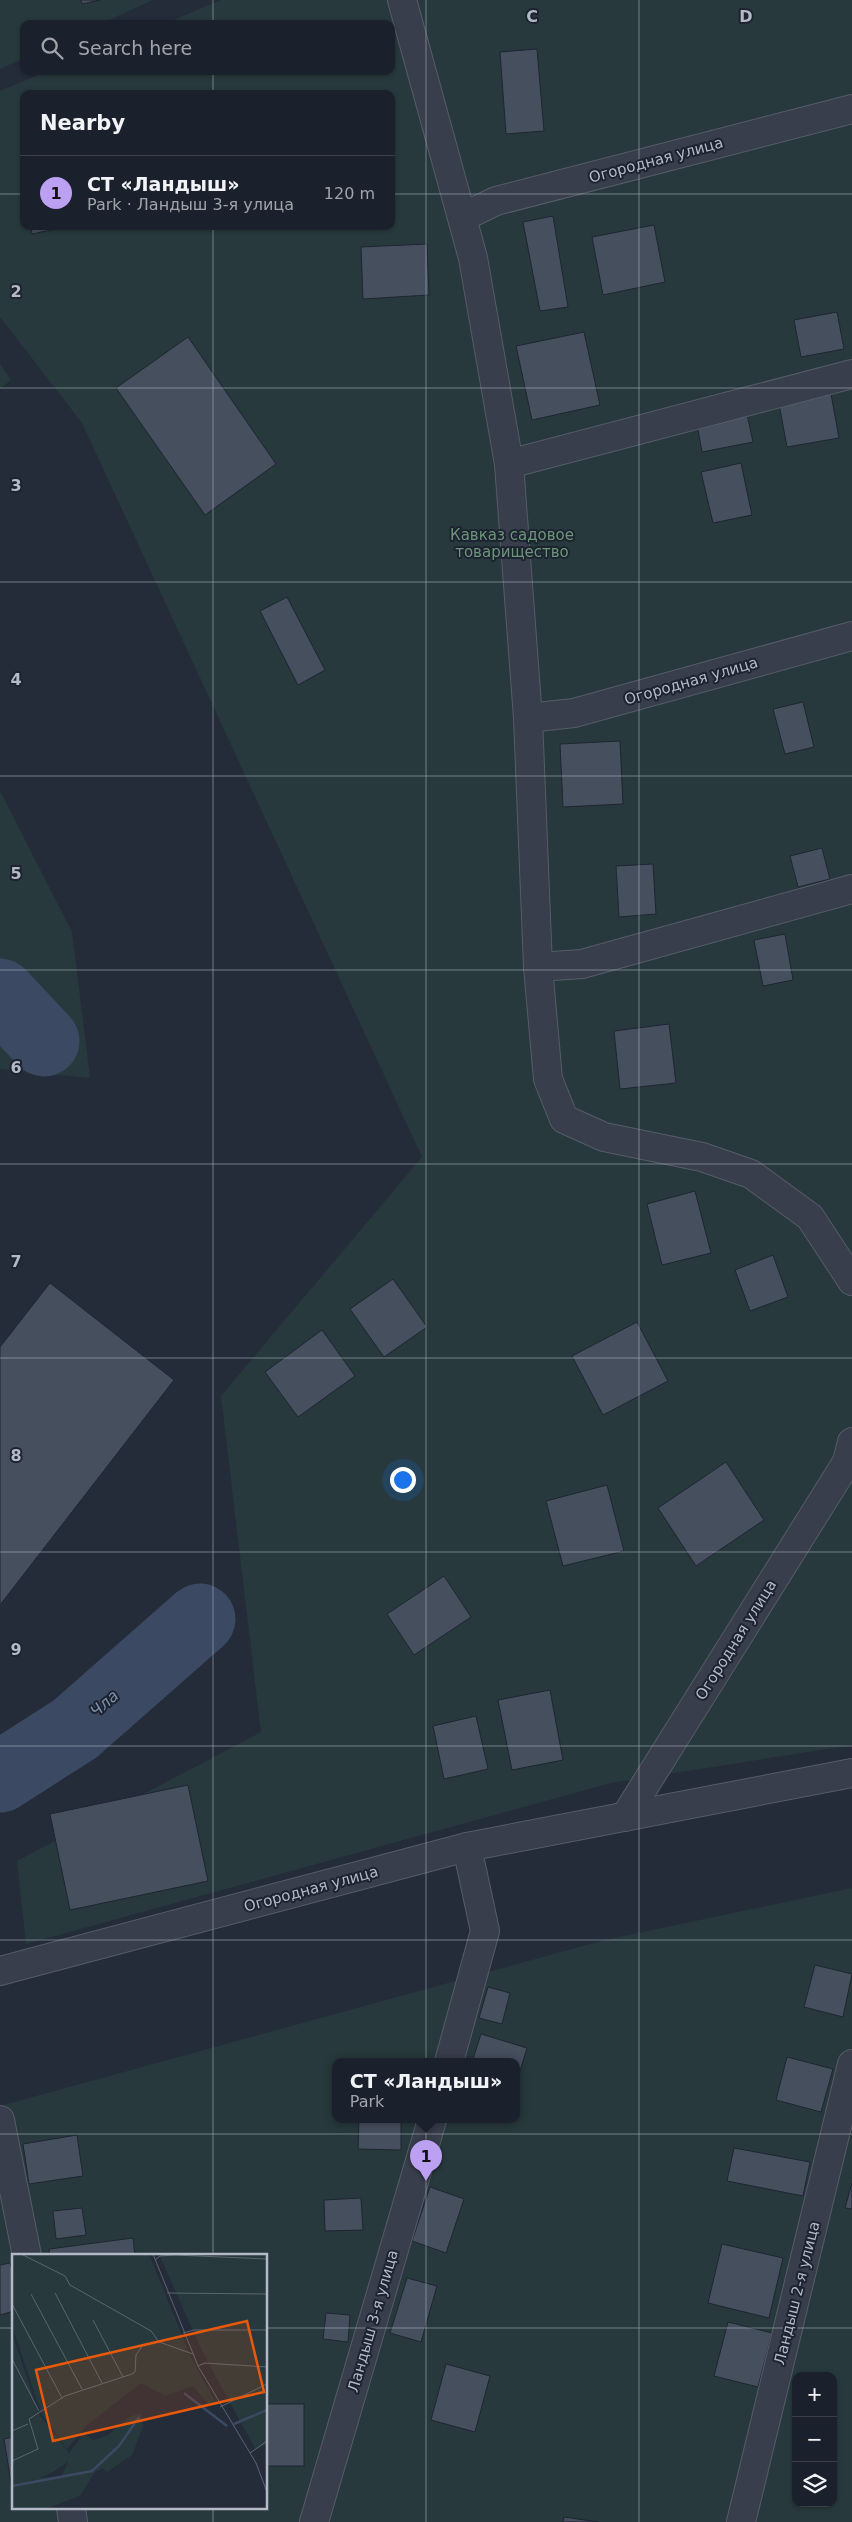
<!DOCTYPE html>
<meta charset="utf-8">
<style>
body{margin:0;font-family:"DejaVu Sans",sans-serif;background:#282e38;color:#f1f3f6}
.controls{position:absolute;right:15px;bottom:15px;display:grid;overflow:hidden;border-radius:10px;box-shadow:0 1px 4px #0004}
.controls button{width:45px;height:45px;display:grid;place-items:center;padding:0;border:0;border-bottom:1px solid #393e48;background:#1b212c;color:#f1f3f6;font:25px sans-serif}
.you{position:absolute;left:402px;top:1479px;width:18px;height:18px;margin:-12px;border:4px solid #fff;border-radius:50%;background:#1a73e8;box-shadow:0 0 0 8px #1a73e833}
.badge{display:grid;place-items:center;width:32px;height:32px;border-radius:50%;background:#bca0f2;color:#111;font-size:16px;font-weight:700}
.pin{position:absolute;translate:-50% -41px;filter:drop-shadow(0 1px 2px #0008)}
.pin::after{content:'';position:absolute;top:26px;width:18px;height:15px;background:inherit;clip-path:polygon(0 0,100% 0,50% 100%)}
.popup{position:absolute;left:332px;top:2058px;width:188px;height:65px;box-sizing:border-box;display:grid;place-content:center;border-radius:10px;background:#1b212c;filter:drop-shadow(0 1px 4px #0005);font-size:16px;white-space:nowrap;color:#a0a3a9}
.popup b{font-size:19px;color:#f1f3f6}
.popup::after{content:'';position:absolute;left:50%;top:100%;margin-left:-10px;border:10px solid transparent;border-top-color:#1b212c}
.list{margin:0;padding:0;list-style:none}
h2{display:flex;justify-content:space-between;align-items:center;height:65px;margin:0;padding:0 20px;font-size:21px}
h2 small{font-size:16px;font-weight:400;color:#a0a3a9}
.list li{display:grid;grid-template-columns:32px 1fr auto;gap:15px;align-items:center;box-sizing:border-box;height:75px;padding:0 20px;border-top:1px solid #393e48}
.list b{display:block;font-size:19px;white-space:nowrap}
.list p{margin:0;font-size:16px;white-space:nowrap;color:#a0a3a9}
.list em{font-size:16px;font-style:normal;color:#a0a3a9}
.icon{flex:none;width:28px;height:28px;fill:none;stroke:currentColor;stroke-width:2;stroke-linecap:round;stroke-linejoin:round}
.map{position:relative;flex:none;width:852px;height:2522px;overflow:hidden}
.search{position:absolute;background:#1b212c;box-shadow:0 1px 4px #0004;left:20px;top:20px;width:375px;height:55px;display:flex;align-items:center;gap:12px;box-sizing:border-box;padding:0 18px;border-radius:10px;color:#a0a3a9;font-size:19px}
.panel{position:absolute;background:#1b212c;box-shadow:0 1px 4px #0004;left:20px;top:90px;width:375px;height:140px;border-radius:10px}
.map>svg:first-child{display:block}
</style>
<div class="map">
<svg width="852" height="2522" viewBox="0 0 852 2522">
<rect width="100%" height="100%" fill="#242c3a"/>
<g fill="#27393c" fill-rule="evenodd">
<polygon points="0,0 153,0 100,24 24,24 24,58 0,69"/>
<path d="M 221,0 L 852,0 L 852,1745 L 611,1783 L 26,1944 L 17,1861 L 261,1732 L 221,1396 L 422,1157 L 82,423 L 0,317 L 0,91 L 48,71 L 391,71 L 391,24 L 164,24 ZM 24,94 L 391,94 L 391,226 L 24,226 Z"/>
<polygon points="0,364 11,380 0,389"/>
<polygon points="0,791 72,932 90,1078 0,1069"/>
<path d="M 852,1888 L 852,2522 L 0,2522 L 0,2106 L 605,1940 ZM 336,2062 L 516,2062 L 516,2120 L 336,2120 ZM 14,2256 L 266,2256 L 266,2508 L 14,2508 ZM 796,2376 L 833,2376 L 833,2503 L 796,2503 Z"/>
</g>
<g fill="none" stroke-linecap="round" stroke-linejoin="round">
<g stroke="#3b4962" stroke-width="71">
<polyline points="0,994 44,1041"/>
<polyline points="0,1777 75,1729 200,1619"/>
</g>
</g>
<g fill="#464f5e" stroke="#1f2532">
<polygon points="81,0 100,0 82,4"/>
<polygon points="537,49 544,131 506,134 500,52"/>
<polygon points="553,216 568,307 540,311 523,222"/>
<polygon points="654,225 665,282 603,295 592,237"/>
<polygon points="31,226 70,226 32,234"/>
<polygon points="427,244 429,295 363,299 361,247"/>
<polygon points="837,312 844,349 801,357 794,320"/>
<polygon points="584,332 600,405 532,420 516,346"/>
<polygon points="188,337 276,464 205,515 116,388"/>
<polygon points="831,394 839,438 787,447 779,404"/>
<polygon points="747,414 753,442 702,452 697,424"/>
<polygon points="741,463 752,515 713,523 701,472"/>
<polygon points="287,597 325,670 298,685 260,611"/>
<polygon points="803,702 814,747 785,754 773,709"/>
<polygon points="620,741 623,804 563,807 560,744"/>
<polygon points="822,848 830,879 798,887 790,856"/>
<polygon points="653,864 656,914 619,917 616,866"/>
<polygon points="785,934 793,980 763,986 754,940"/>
<polygon points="669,1024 676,1083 620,1089 614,1031"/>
<polygon points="695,1191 711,1253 662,1265 647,1204"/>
<polygon points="773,1255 788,1297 750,1311 735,1270"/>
<polygon points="393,1279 427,1327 384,1357 350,1309"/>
<polygon points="50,1283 174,1380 0,1605 0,1347"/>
<polygon points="637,1322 668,1381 603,1415 572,1356"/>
<polygon points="322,1330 355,1376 298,1417 265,1372"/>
<polygon points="726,1462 764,1520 696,1566 658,1508"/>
<polygon points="607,1485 624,1551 563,1566 546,1501"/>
<polygon points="444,1576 471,1617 414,1655 387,1614"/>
<polygon points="550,1690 563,1760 512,1770 498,1700"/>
<polygon points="476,1716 488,1769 444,1779 433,1726"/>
<polygon points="188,1785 208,1881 70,1910 50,1814"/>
<polygon points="815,1965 852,1974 843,2017 804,2007"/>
<polygon points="488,1987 510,1993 502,2024 479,2018"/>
<polygon points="481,2034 527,2048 516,2084 516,2062 472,2062"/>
<polygon points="787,2057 833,2069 821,2112 776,2100"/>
<polygon points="359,2120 401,2120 401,2150 358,2149"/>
<polygon points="77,2135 83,2176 29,2184 23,2144"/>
<polygon points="734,2148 810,2162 803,2196 727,2181"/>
<polygon points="852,2183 852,2209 845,2208"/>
<polygon points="430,2187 464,2199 446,2253 412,2241"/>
<polygon points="361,2198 363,2230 325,2231 324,2200"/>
<polygon points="82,2208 86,2235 56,2239 53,2211"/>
<polygon points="133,2238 135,2256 50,2256 49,2249"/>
<polygon points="722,2244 783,2258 769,2318 708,2303"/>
<polygon points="10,2263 14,2277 14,2311 0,2315 0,2265"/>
<polygon points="407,2278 437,2286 421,2342 390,2333"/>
<polygon points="326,2313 350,2315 348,2342 323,2339"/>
<polygon points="728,2322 772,2333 758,2387 714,2376"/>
<polygon points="446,2364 490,2376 475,2432 431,2420"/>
<rect x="266" y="2404" width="38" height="62"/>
<polygon points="14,2437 14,2489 12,2489 4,2439"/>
<polygon points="564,2517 598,2522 563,2522"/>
</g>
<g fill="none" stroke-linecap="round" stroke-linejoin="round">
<defs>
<g id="minor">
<polyline points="402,0 473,258 509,464 528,718 538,967 548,1079 564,1119 604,1137 702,1157 751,1174 810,1217 852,1281"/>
<polyline points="463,217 496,201 852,109"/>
<polyline points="509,464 852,374"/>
<polyline points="528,718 574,713 852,636"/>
<polyline points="538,967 582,964 852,889"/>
<polyline points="625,1817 847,1462 852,1442"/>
<polyline points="0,1971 467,1847 852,1773"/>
<polyline points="449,2062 485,1931 467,1847"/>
<polyline points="0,2120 27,2256"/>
<polyline points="71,2508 73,2522"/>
<polyline points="314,2522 432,2120"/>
<polyline points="741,2522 852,2064"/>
</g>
</defs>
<use href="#minor" stroke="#565c69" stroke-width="30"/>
<use href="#minor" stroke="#383e4b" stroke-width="28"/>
</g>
<path fill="none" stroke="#b3b9c6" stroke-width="1" stroke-opacity="0.55" d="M 213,0 L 213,24M 426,0 L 426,2522M 639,0 L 639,2522M 213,71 L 213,94M 0,194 L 24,194M 391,194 L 852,194M 213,226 L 213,2256M 0,388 L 852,388M 0,582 L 852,582M 0,776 L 852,776M 0,970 L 852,970M 0,1164 L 852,1164M 0,1358 L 852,1358M 0,1552 L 852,1552M 0,1746 L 852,1746M 0,1940 L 852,1940M 0,2134 L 852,2134M 0,2328 L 14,2328M 266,2328 L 852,2328M 213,2508 L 213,2522"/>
<g text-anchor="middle" stroke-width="4" stroke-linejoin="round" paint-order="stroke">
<g font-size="15" fill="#b3b9c6" stroke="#1d2330">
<text transform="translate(656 160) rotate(-15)" y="5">Огородная улица</text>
<text transform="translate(691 681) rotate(-16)" y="5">Огородная улица</text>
<text transform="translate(736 1640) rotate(-58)" y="5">Огородная улица</text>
<text transform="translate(311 1889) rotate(-15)" y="5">Огородная улица</text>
<text transform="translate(797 2293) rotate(-76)" y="5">Ландыш 2-я улица</text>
<text transform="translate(373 2321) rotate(-74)" y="5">Ландыш 3-я улица</text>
</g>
<g font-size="15" fill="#6c9679" stroke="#1d2330">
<text x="512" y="540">Кавказ садовое<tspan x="512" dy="17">товарищество</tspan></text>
</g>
<g font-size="16" font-style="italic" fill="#7d8eac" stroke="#1d2330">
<text transform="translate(104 1703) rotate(-41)" y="6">Чла</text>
</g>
</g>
<g transform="translate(12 2254)">
<rect width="255" height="255" fill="#242c3a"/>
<path d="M 0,0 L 137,0 L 178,101 L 203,147 L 196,150 L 181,132 L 153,142 L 129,129 L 74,172 L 55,195 L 29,159 L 0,71 ZM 147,0 L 255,0 L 255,190 L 244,196 L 191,99 ZM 0,79 L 27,160 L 57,199 L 72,179 L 81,186 L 95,182 L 117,163 L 129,159 L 131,173 L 120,201 L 95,218 L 91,214 L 83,218 L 68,242 L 33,255 L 0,255 ZM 56,208 L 50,222 L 28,224 L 41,218 Z" fill="#27393c" fill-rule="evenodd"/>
<path fill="none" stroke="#3b4962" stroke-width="2.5" d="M 172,139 L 215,172M 222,170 L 255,156M 0,232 L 80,217 L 107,192 L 127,163"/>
<path fill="none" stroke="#5d6472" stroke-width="1" d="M 9,0 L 53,22 L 58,31 L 139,77 L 147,88M 141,0 L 186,112 L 244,209 L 255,238M 143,6 L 148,2 L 163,1 L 255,5M 43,39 L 90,129M 155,39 L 255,40M 19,40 L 70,135M 0,50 L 50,144M 81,66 L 111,123M 171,79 L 182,76 L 255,76M 0,105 L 27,157M 186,112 L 193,109 L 255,113M 208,153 L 255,130M 0,177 L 16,170M 238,199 L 255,187M 0,207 L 26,195 L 17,165 L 53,142 L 120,120 L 123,118 L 124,101 L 131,91 L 147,88 L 181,100"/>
<path fill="#e8590c" fill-opacity="0.15" stroke="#e8590c" stroke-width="2.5" d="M 235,67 L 252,138 L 41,187 L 24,116 Z"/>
<rect width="255" height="255" fill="none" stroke="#b3b9c6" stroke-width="2.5"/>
</g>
<g font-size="16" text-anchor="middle" font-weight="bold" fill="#b3b9c6" stroke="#1d2330" stroke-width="4" stroke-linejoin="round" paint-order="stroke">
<text x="532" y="22">C</text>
<text x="746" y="22">D</text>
<text x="16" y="297">2</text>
<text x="16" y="491">3</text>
<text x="16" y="685">4</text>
<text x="16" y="879">5</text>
<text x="16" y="1073">6</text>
<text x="16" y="1267">7</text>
<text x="16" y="1461">8</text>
<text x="16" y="1655">9</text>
</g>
</svg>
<div class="controls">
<button>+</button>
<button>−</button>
<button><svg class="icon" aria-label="layers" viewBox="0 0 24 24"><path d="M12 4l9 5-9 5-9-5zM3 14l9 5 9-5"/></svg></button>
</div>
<div class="you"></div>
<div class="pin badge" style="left:426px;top:2181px">1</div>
<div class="popup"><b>СТ «Ландыш»</b>Park</div>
<div class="search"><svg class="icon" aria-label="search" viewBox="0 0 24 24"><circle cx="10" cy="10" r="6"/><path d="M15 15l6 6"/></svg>Search here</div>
<section class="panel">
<h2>Nearby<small></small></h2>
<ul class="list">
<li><span class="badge">1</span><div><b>СТ «Ландыш»</b><p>Park · Ландыш 3-я улица</p></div><em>120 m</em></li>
</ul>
</section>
</div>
